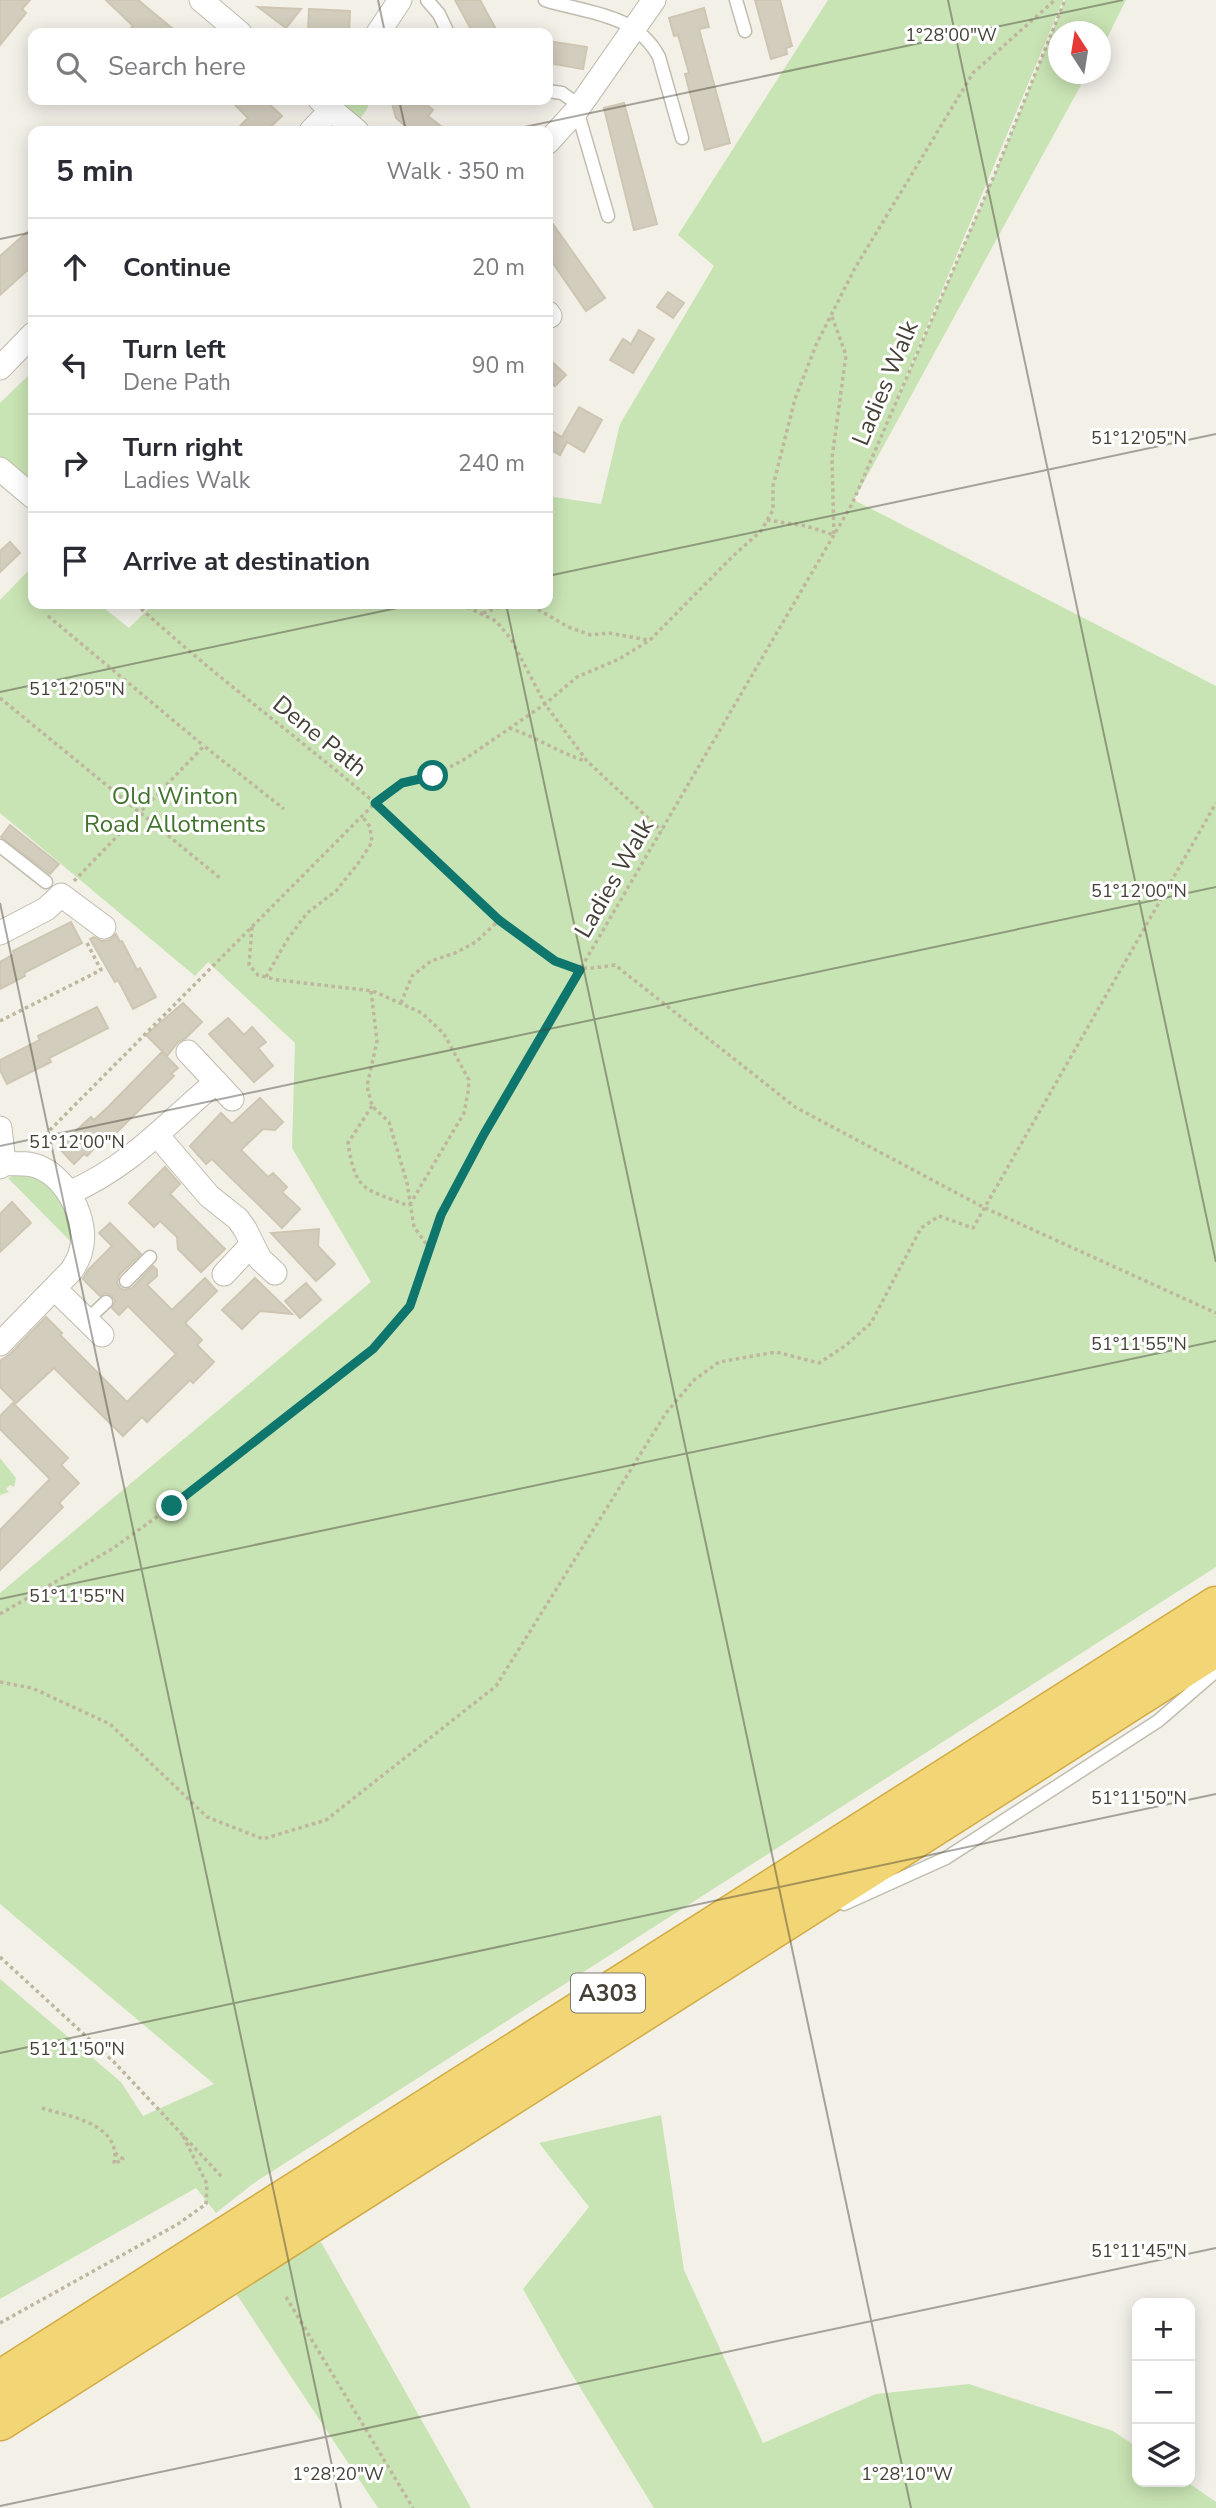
<!DOCTYPE html>
<meta charset="utf-8">
<style>
body{margin:0;font-family:"Nunito Sans",sans-serif;background:#f7f7f7;color:#2b2b33}
.controls{position:absolute;right:21px;bottom:21px;display:grid;overflow:hidden;border-radius:14px;box-shadow:0 4px 18px #0003}
.controls button{width:63px;height:63px;display:grid;place-items:center;padding:0;border:0;border-bottom:2px solid #e1e1e2;background:#fff;color:#2b2b33;font:35px sans-serif}
.compass{position:absolute;left:1048px;top:21px;width:63px;height:63px;border-radius:50%;background:#fff;box-shadow:0 4px 18px #0003;rotate:348deg}
.stop{position:absolute;width:21px;height:21px;margin:-16px;border:5px solid #0f766e;border-radius:50%;background:#fff}
.stop.end{background:#0f766e;border-color:#fff;box-shadow:0 2px 7px #0008}
.list{margin:0;padding:0;list-style:none}
h2{display:flex;justify-content:space-between;align-items:center;height:91px;margin:0;padding:0 28px;font-size:30px}
h2 small{font-size:23px;font-weight:400;color:#7c7c81}
.list li{display:grid;grid-template-columns:46px 1fr auto;gap:21px;align-items:center;box-sizing:border-box;height:98px;padding:0 28px;border-top:2px solid #e1e1e2}
.list b{display:block;font-size:26px;white-space:nowrap}
.list p{margin:0;font-size:23px;white-space:nowrap;color:#7c7c81}
.list em{font-size:23px;font-style:normal;color:#7c7c81}
.icon{flex:none;width:38px;height:38px;fill:none;stroke:currentColor;stroke-width:2;stroke-linecap:round;stroke-linejoin:round}
.map{position:relative;flex:none;width:1216px;height:2508px;overflow:hidden}
.search{position:absolute;background:#fff;box-shadow:0 4px 18px #0003;left:28px;top:28px;width:525px;height:77px;display:flex;align-items:center;gap:18px;box-sizing:border-box;padding:0 24px;border-radius:14px;color:#7c7c81;font-size:26px}
.panel{position:absolute;background:#fff;box-shadow:0 4px 18px #0003;left:28px;top:126px;width:525px;height:483px;border-radius:14px}
.map>svg:first-child{display:block}
</style>
<div class="map">
<svg width="1216" height="2508" viewBox="0 0 1216 2508">
<rect width="100%" height="100%" fill="#f3f0e8"/>
<g fill="#c9e4b4">
<polygon points="828,0 1063,0 890,415 994,176 1065,0 1126,0 1101,50 1100,32 1058,32 1058,74 1087,74 854,500 1216,686 1216,1567 254,2183 216,2213 196,2188 0,2299 0,1979 121,2082 143,2116 214,2084 0,1904 0,1593 371,1282 292,1148 295,1043 208,962 195,976 0,813 0,600 33,566 33,604 99,604 129,628 153,604 548,604 548,496 601,504 620,424 714,266 678,235"/>
<path d="M 342,100 L 369,100 C 369,109 363,115 357,122 L 343,107 Z"/>
<polygon points="33,371 33,460 29,465 33,469 33,478 29,479 0,459 0,403"/>
<polygon points="29,1173 47,1183 68,1211 74,1245 8,1178 18,1174"/>
<polygon points="0,1458 16,1478 14,1487 10,1485 6,1489 9,1492 0,1495"/>
<polygon points="661,2115 684,2270 763,2443 876,2394 969,2384 1113,2431 1137,2447 1137,2482 1187,2482 1216,2502 1216,2508 654,2508 562,2358 523,2289 589,2207 539,2143"/>
<polygon points="321,2242 471,2508 378,2508 231,2286"/>
</g>
<g fill="#d3cdbe" stroke="#cec6b2" stroke-width="2">
<polygon points="0,0 30,0 22,9 26,13 0,45"/>
<polygon points="106,0 138,0 178,33 127,33 133,26"/>
<polygon points="455,0 480,0 498,33 473,33"/>
<polygon points="755,0 780,0 792,46 786,48 787,54 771,59"/>
<polygon points="258,7 301,9 286,28"/>
<polygon points="704,8 709,27 699,29 730,143 705,150 685,74 689,73 678,35 674,36 669,18"/>
<polygon points="309,9 350,11 349,33 308,33"/>
<polygon points="548,41 587,47 583,69 548,63"/>
<polygon points="230,100 265,100 282,116 266,131 235,131 248,118"/>
<polygon points="391,100 421,100 433,110 428,116 447,131 411,131 396,118"/>
<polygon points="624,103 657,224 634,230 604,108"/>
<polygon points="548,217 605,298 586,311 548,256"/>
<polygon points="33,227 33,265 0,295 0,256"/>
<polygon points="668,292 684,303 673,318 657,307"/>
<polygon points="639,330 654,339 633,373 610,360 623,339 631,344"/>
<polygon points="548,358 566,375 555,386 548,379"/>
<polygon points="579,407 602,420 584,452 567,442 560,455 548,448 548,429 562,437"/>
<polygon points="10,542 20,553 0,572 0,551"/>
<polygon points="10,825 59,864 50,874 1,837"/>
<polygon points="71,922 82,943 24,973 25,976 0,989 0,962 14,954 13,951"/>
<polygon points="116,934 120,942 122,941 137,970 140,968 156,997 133,1009 118,980 115,982 90,939 94,937 102,941 109,940"/>
<polygon points="183,1003 202,1022 186,1038 178,1042 167,1056 146,1035"/>
<polygon points="97,1007 108,1028 49,1058 51,1062 7,1084 0,1070 0,1060 40,1040 38,1036"/>
<polygon points="228,1018 244,1035 252,1027 266,1042 258,1048 273,1066 254,1082 209,1034"/>
<polygon points="162,1052 178,1068 171,1074 174,1076 112,1137 108,1134 87,1156 84,1154 74,1164 58,1147 91,1117 94,1120 108,1107"/>
<polygon points="260,1098 283,1122 275,1130 263,1129 241,1150 268,1177 273,1173 287,1187 282,1192 300,1209 282,1228 212,1159 206,1164 190,1146 221,1113 232,1124"/>
<polygon points="165,1167 180,1184 170,1194 225,1249 201,1272 178,1249 177,1237 160,1221 154,1227 129,1203"/>
<polygon points="12,1202 31,1223 0,1252 0,1214"/>
<polygon points="110,1223 141,1254 119,1275 117,1283 120,1288 124,1290 132,1288 153,1266 157,1270 157,1276 147,1285 172,1310 205,1278 217,1291 185,1323 202,1340 197,1345 214,1362 193,1383 190,1380 147,1422 142,1417 123,1436 54,1368 16,1403 0,1387 0,1361 10,1354 46,1317 62,1333 60,1335 127,1402 176,1354 128,1306 119,1315 112,1308 115,1301 112,1296 105,1293 100,1296 83,1279 88,1270 112,1246 99,1233"/>
<polygon points="319,1229 318,1246 335,1264 316,1281 271,1233"/>
<polygon points="255,1278 292,1314 260,1311 242,1329 222,1310"/>
<polygon points="306,1283 321,1300 300,1318 285,1301"/>
<polygon points="13,1403 68,1458 61,1465 79,1483 59,1503 63,1507 0,1570 0,1530 50,1479 0,1429 0,1416"/>
</g>
<g fill="none" stroke-linecap="round" stroke-linejoin="round">
<defs>
<g id="lane">
<polyline points="427,0 439,14 448,33"/>
<path d="M 545,0 C 586,13 636,13 659,57 L 682,138"/>
<polyline points="736,0 745,31"/>
<polyline points="548,91 562,93 580,106"/>
<polyline points="577,110 608,216"/>
<polyline points="0,846 46,882"/>
<polyline points="126,1281 150,1257"/>
<polyline points="87,1320 106,1302"/>
<polyline points="844,1904 946,1858 1158,1721 1216,1671"/>
</g>
<g id="street">
<polyline points="201,0 240,33"/>
<polyline points="378,33 400,0"/>
<polyline points="320,100 357,131"/>
<polyline points="311,131 331,110"/>
<polyline points="548,142 577,110 654,0"/>
<polyline points="548,313 550,316"/>
<polyline points="0,368 33,334"/>
<polyline points="0,469 33,497"/>
<polyline points="0,933 46,909 61,895 104,927"/>
<polyline points="188,1052 232,1099"/>
<polyline points="0,1128 3,1154 0,1167"/>
<polyline points="157,1135 209,1196 238,1219 245,1229 260,1259 275,1273"/>
<path d="M 69,1193 C 131,1166 166,1124 216,1082"/>
<polyline points="224,1274 252,1244"/>
<polyline points="55,1289 102,1335"/>
<path d="M 0,1344 L 72,1270 C 76,1263 80,1257 81,1250 C 89,1221 67,1178 39,1167 C 28,1162 14,1164 1,1164"/>
</g>
<g id="highway">
<polyline points="0,2380 1216,1606"/>
<polyline points="0,2421 1216,1647"/>
</g>
</defs>
<use href="#lane" stroke="#c0bcae" stroke-width="15"/>
<use href="#street" stroke="#c0bcae" stroke-width="25"/>
<use href="#highway" stroke="#d1ab44" stroke-width="41"/>
<g stroke="#beb69e" stroke-width="3.5" stroke-dasharray="3.5 3.5" stroke-linecap="butt">
<polyline points="767,520 806,526 834,535 832,458 846,355 831,314"/>
<path d="M 136,604 C 212,674 295,735 374,802 C 434,853 485,920 553,960 C 574,972 593,968 615,965 L 795,1107 L 983,1207 L 1216,1313"/>
<polyline points="461,604 496,621 511,639 545,704 587,761 662,831"/>
<polyline points="518,604 534,607 568,627 591,635 609,633 648,640"/>
<polyline points="483,613 509,604"/>
<polyline points="48,616 204,746"/>
<polyline points="0,698 220,878"/>
<path d="M 509,728 C 536,737 558,752 585,761"/>
<polyline points="74,881 204,746 284,809"/>
<polyline points="252,927 249,965 258,975 278,980 373,991 422,1013 444,1034 469,1080 468,1092 464,1113 409,1206"/>
<polyline points="266,977 287,940 307,913 336,891 360,861 372,842 370,827 362,816"/>
<polyline points="371,991 377,1041 367,1086 372,1106 389,1122 407,1183 414,1227 430,1249"/>
<polyline points="401,1003 412,976 431,961 455,953 476,942 499,920"/>
<polyline points="0,1021 101,970 86,941"/>
<path d="M 372,1106 L 348,1143 C 356,1194 365,1188 409,1206"/>
<polyline points="35,1145 375,803 402,783 433,776 465,759 545,704 577,677 619,659 650,640 733,556 761,531 773,510 773,486 795,399 816,345 855,268 973,73 1055,0"/>
<polyline points="0,1614 112,1549 172,1506 373,1349 410,1306 441,1215 484,1134 852,504 994,176 1065,0"/>
<polyline points="0,1682 32,1688 110,1724 207,1817 263,1839 326,1820 496,1686 666,1413 694,1380 719,1362 776,1352 819,1363 845,1346 871,1323 921,1228 939,1216 973,1228 1216,803"/>
<polyline points="0,1957 113,2061 222,2177"/>
<path d="M 42,2108 C 66,2116 111,2121 115,2153 C 115,2157 114,2160 114,2164 L 123,2159 L 115,2153"/>
<polyline points="286,2297 413,2508"/>
<polyline points="0,2323 178,2224 206,2204 207,2184 182,2134"/>
</g>
<use href="#lane" stroke="#fff" stroke-width="12"/>
<use href="#street" stroke="#fff" stroke-width="23"/>
<use href="#highway" stroke="#f2d574" stroke-width="38"/>
</g>
<g fill="none" stroke-linecap="round" stroke-linejoin="round">
<polyline stroke="#0f766e" stroke-width="9" points="172,1506 373,1349 410,1306 441,1215 484,1134 580,970 555,961 499,920 375,803 402,783 433,776"/>
</g>
<path fill="none" stroke="#454137" stroke-width="2" stroke-opacity="0.45" d="M 378,0 L 385,33M 948,0 L 1216,1262M 399,100 L 406,131M 506,131 L 1123,0M 0,239 L 33,232M 548,576 L 1216,434M 506,604 L 911,2508M 0,692 L 416,604M 0,903 L 341,2508M 0,1146 L 1216,887M 0,1599 L 1216,1341M 0,2053 L 1216,1794M 0,2506 L 1216,2248"/>
<g text-anchor="middle" stroke-width="6" stroke-linejoin="round" paint-order="stroke">
<rect fill="#fff" stroke="#7d7a73" stroke-width="2" x="571" y="1973.5" width="74" height="39" rx="5"/>
<g font-size="23" font-weight="bold" fill="#454137">
<text x="608" y="2001">A303</text>
</g>
<g font-size="24" fill="#454137" stroke="#fff">
<text transform="translate(885 383) rotate(-67)" y="8">Ladies Walk</text>
<text transform="translate(320 736) rotate(39)" y="8">Dene Path</text>
<text transform="translate(614 878) rotate(-60)" y="8">Ladies Walk</text>
</g>
<g font-size="24" fill="#42732f" stroke="#fff">
<text x="175" y="804">Old Winton<tspan x="175" dy="28">Road Allotments</tspan></text>
</g>
</g>
<g font-size="18" text-anchor="middle" fill="#454137" stroke="#fff" stroke-width="6" stroke-linejoin="round" paint-order="stroke">
<text x="951" y="41">1°28'00"W</text>
<text x="1139" y="444">51°12'05"N</text>
<text x="77" y="695">51°12'05"N</text>
<text x="1139" y="897">51°12'00"N</text>
<text x="77" y="1148">51°12'00"N</text>
<text x="1139" y="1350">51°11'55"N</text>
<text x="77" y="1602">51°11'55"N</text>
<text x="1139" y="1804">51°11'50"N</text>
<text x="77" y="2055">51°11'50"N</text>
<text x="1139" y="2257">51°11'45"N</text>
<text x="338" y="2480">1°28'20"W</text>
<text x="907" y="2480">1°28'10"W</text>
</g>
</svg>
<div class="controls">
<button>+</button>
<button>−</button>
<button><svg class="icon" aria-label="layers" viewBox="0 0 24 24"><path d="M12 4l9 5-9 5-9-5zM3 14l9 5 9-5"/></svg></button>
</div>
<svg class="compass" viewBox="-18 -18 36 36"><path d="M0-13l5 13h-10z" fill="#e53935"/><path d="M0 13l5-13h-10z" fill="#7c7c81"/></svg>
<div class="stop" style="left:433px;top:776px"></div>
<div class="stop end" style="left:172px;top:1506px"></div>
<div class="search"><svg class="icon" aria-label="search" viewBox="0 0 24 24"><circle cx="10" cy="10" r="6"/><path d="M15 15l6 6"/></svg>Search here</div>
<section class="panel">
<h2>5 min<small>Walk · 350 m</small></h2>
<ul class="list">
<li><svg class="icon" aria-label="ahead" viewBox="0 0 24 24"><path d="M12 20V5M6 11l6-6 6 6"/></svg><div><b>Continue</b></div><em>20 m</em></li>
<li><svg class="icon" aria-label="left" viewBox="0 0 24 24"><path d="M17 20v-9H6M10 6l-5 5 5 5"/></svg><div><b>Turn left</b><p>Dene Path</p></div><em>90 m</em></li>
<li><svg class="icon" aria-label="right" viewBox="0 0 24 24"><path d="M7 20v-9h11M14 6l5 5-5 5"/></svg><div><b>Turn right</b><p>Ladies Walk</p></div><em>240 m</em></li>
<li><svg class="icon" aria-label="arrive" viewBox="0 0 24 24"><path d="M6 21V4h12l-3 4 3 4H6"/></svg><div><b>Arrive at destination</b></div></li>
</ul>
</section>
</div>
